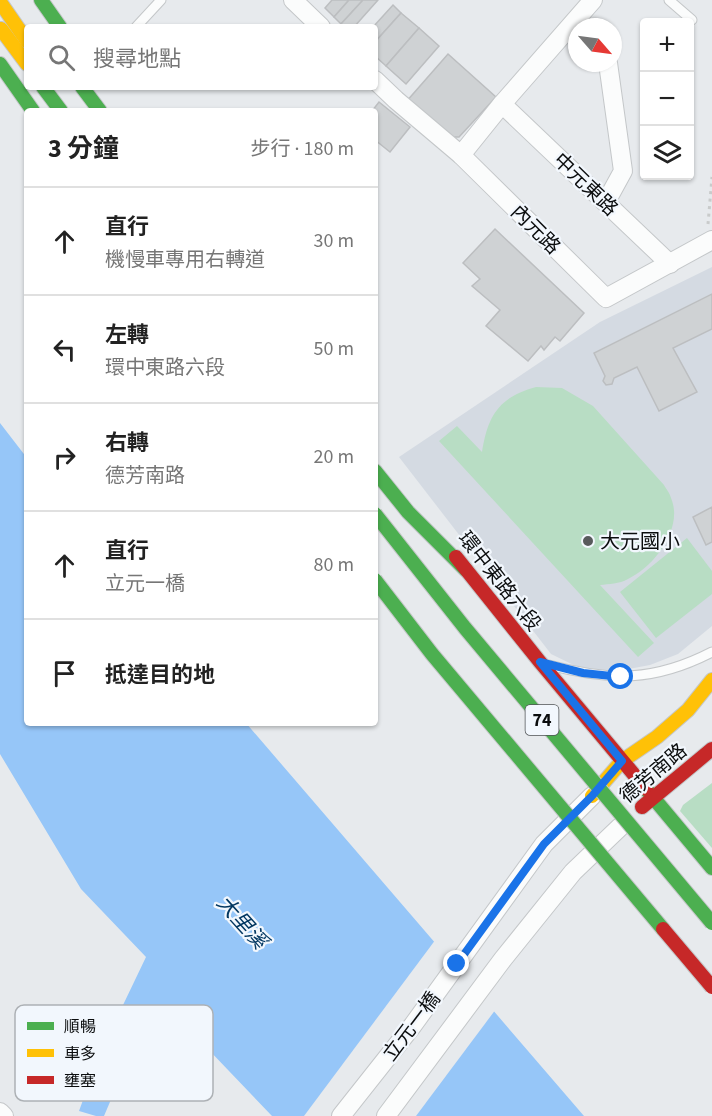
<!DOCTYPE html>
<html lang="zh-TW">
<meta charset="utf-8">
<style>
body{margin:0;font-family:"Source Sans 3","Noto Sans TC",sans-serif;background:#f6f6f6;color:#222}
.controls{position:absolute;right:18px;top:18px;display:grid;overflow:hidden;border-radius:6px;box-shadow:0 2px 4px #0004}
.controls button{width:54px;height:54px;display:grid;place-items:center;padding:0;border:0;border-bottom:2px solid #e0e0e0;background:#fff;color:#222;font:30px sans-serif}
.compass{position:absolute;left:568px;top:18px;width:54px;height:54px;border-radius:50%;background:#fff;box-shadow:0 2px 4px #0004;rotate:118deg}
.stop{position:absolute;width:18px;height:18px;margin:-14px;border:4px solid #1a73e8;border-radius:50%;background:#fff}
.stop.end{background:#1a73e8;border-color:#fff;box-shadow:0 2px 6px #0008}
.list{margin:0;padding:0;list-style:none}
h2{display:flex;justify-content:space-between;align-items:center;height:78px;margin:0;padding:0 24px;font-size:26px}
h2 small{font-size:20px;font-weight:400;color:#767676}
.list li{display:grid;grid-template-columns:39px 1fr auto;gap:18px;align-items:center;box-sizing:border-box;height:108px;padding:0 24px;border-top:2px solid #e0e0e0}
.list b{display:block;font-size:22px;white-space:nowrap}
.list p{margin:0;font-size:20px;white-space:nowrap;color:#767676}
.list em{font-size:20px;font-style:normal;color:#767676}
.icon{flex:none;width:33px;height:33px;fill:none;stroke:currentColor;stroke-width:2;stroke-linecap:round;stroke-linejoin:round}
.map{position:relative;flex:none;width:712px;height:1116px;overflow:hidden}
.search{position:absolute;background:#fff;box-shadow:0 2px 4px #0004;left:24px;top:24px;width:354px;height:66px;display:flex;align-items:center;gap:15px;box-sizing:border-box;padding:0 21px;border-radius:6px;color:#767676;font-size:22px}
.panel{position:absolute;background:#fff;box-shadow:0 2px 4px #0004;left:24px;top:108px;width:354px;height:618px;border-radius:6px}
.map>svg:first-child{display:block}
</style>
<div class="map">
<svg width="712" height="1116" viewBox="0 0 712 1116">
<rect width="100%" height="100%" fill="#e7eaed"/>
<polygon fill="#d4dae2" points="712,267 712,626 678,654 650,665 618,671 586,671 551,654 399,457 600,322"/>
<g fill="#b8ddc4">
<path d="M 536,387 L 562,388 L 593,406 L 664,485 C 666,489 670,493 671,498 C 684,528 654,567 628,579 C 619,584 609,584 600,585 L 654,643 L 638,657 L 439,441 L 457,426 L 482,452 C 488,415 499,397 536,387 Z"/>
<polygon points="687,538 712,571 712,594 656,638 620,592"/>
<polygon points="712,783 712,848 680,811 683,805"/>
</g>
<polygon fill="#96c6f8" points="0,423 27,458 27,723 246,723 584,1116 272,1116 207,1048 150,1008 104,1116 96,1116 79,1111 101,1051 146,957 81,889 0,754"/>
<polygon fill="#e7eaed" points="436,939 496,1009 416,1116 304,1116"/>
<g fill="#cfd2d4" stroke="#bcbec0" stroke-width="1.5">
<polygon points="332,0 349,0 334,17 325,8"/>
<polygon points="349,0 363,0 341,24 334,17"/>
<polygon points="363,0 378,0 354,27 345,27 341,24"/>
<polygon points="393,5 401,13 375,42 375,27 373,27"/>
<polygon points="401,13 419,28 386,66 375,56 375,42"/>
<polygon points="419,28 439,46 406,84 386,66"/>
<polygon points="448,54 496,97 459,137 447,137 406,102"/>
<polygon points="379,102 410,127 390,152 375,140 375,111 372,111"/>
<polygon points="495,229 584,313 560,341 555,337 544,350 541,346 528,361 486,326 500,310 472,286 480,279 463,263"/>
<polygon points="712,294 712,329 673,348 697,392 659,411 637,367 614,378 612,384 606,385 603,381 605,376 594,353"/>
<polygon points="712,507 712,542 706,545 693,517"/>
</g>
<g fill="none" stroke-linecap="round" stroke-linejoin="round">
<defs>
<g id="lane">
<polyline points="669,0 692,20"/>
<polyline points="136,27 161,0"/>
<path d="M 549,665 C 611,681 654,682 712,652"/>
</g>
<g id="street">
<polyline points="293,0 321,27"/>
<polyline points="375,80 396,100 461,155 606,298 712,240"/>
<polyline points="502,104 670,264"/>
<polyline points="461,155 502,104 593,0"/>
<polyline points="606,202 623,171 608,63"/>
<polyline points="0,1112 4,1116"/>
<polyline points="341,1116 413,1025 544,844 592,796"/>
<polyline points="386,1116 503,959 573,872 620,827"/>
</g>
<g id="fast">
<polyline points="41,0 60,27"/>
<polyline points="0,64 33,111"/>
<polyline points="43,87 61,111"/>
<polyline points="82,87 100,111"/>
<polyline points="375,471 408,512 466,570"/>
<polyline points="646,789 712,868"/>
</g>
<g id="slow">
<polyline points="0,2 27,41"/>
<polyline points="1,29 27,64"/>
<polyline points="592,796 622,761 657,737 688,710 712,680"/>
</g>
<g id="jam">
<polyline points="456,557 540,662 646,789"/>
<polyline points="642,807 712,749"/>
</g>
</defs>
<use href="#lane" stroke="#c4c7c9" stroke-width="11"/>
<use href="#street" stroke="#c4c7c9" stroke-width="20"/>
<use href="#fast" stroke="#c4c7c9" stroke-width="16"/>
<use href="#slow" stroke="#c4c7c9" stroke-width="16"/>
<use href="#jam" stroke="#c4c7c9" stroke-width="16"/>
<polyline stroke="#c9cbcb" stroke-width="3" stroke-dasharray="3 4.5" stroke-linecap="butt" points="708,224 712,177"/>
<use href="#lane" stroke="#fbfcfc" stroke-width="9"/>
<use href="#street" stroke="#fbfcfc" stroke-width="18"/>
<use href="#fast" stroke="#4caf50" stroke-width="14"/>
<use href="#slow" stroke="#ffc107" stroke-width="14"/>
<use href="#jam" stroke="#c62828" stroke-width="14"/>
<defs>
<g id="fast-bridge">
<polyline points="375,514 465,628 712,923"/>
<polyline points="375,580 432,654 663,929"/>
</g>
<polyline id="jam-bridge" points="663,929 712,987"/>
</defs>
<use href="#fast-bridge" stroke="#c5c7c8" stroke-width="16" stroke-linecap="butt"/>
<use href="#jam-bridge" stroke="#c5c7c8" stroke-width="16" stroke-linecap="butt"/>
<use href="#fast-bridge" stroke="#4caf50" stroke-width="14"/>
<use href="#jam-bridge" stroke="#c62828" stroke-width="14"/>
</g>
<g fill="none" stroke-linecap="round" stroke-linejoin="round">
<polyline stroke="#1a73e8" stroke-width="8" points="457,964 544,844 592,796 622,761 540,662 583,673 621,677"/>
</g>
<circle fill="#585a5c" stroke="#f2f7fd" stroke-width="2" cx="588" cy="541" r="6"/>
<g text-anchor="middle" stroke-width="4.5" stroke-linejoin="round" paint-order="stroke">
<rect fill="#f2f7fd" stroke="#505356" stroke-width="1.5" x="525.5" y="705" width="33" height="30" rx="4.5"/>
<g font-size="18" font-weight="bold" fill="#0b0d0e">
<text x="542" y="726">74</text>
</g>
<g font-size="20" fill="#0b0d0e" stroke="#f2f7fd">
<text transform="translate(586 184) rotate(44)" y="7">中元東路</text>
<text transform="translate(536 229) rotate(45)" y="7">內元路</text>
<text transform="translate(500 581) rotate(52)" y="7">環中東路六段</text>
<text transform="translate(653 773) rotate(-40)" y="7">德芳南路</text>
<text transform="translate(411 1026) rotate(-53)" y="7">立元一橋</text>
</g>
<g font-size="20" fill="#0b0d0e" stroke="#f2f7fd" text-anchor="start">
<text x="600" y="548">大元國小</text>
</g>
<g font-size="21" font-style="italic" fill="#023761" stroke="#f2f7fd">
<text transform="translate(242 922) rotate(48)" y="7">大里溪</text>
</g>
</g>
<rect x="15" y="1005" width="198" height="96" rx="9" fill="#f2f7fd" stroke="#adb1b5" stroke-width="1.5"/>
<rect x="27" y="1022" width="27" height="8" fill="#4caf50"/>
<rect x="27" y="1049" width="27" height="8" fill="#ffc107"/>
<rect x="27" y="1076" width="27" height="8" fill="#c62828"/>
<g font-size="16" fill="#0b0d0e">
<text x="64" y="1032">順暢</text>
<text x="64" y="1059">車多</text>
<text x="64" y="1086">壅塞</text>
</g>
</svg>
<div class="controls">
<button>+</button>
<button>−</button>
<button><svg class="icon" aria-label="layers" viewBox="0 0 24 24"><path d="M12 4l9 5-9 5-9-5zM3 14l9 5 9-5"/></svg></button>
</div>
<svg class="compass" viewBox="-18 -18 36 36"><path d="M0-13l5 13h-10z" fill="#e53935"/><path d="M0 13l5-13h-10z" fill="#767676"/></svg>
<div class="stop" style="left:621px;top:677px"></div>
<div class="stop end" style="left:457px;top:964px"></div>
<div class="search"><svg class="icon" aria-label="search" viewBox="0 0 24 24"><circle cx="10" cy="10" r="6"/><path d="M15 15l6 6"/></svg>搜尋地點</div>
<section class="panel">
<h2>3 分鐘<small>步行 · 180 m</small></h2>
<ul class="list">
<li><svg class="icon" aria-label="ahead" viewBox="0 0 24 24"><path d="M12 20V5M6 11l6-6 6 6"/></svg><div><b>直行</b><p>機慢車專用右轉道</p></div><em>30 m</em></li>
<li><svg class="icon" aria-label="left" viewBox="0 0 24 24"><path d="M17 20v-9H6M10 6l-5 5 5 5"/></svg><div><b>左轉</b><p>環中東路六段</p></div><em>50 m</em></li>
<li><svg class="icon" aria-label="right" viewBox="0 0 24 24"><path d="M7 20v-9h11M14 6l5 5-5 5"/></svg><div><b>右轉</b><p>德芳南路</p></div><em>20 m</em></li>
<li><svg class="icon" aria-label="ahead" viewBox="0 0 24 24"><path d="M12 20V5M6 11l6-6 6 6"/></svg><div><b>直行</b><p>立元一橋</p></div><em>80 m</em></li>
<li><svg class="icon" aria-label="arrive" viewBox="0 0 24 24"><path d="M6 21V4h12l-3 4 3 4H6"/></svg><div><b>抵達目的地</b></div></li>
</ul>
</section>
</div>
